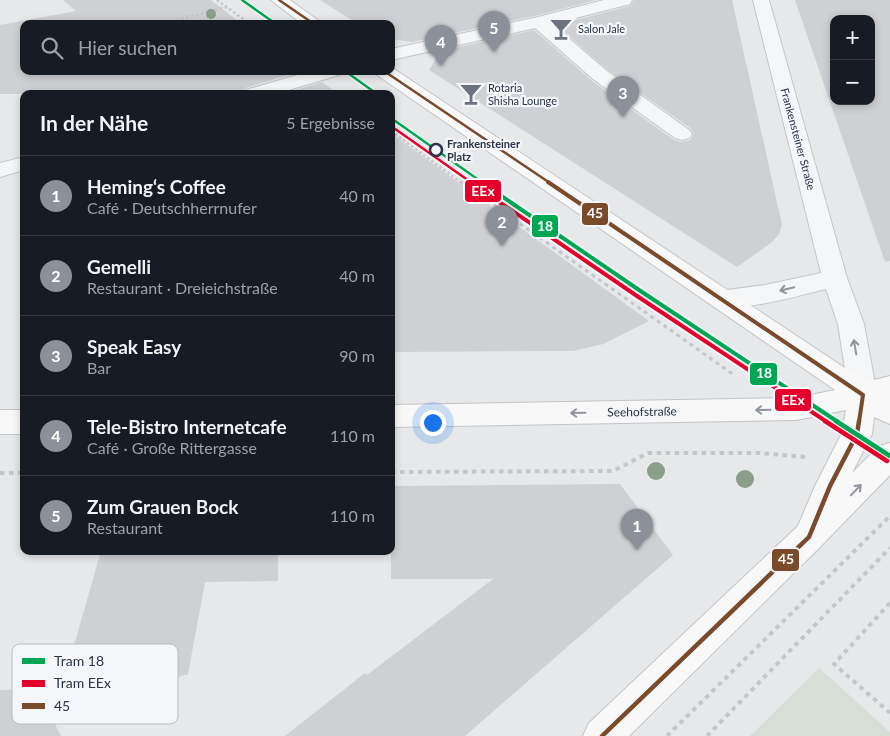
<!DOCTYPE html>
<html lang="de">
<meta charset="utf-8">
<style>
body{margin:0;font-family:Lato,sans-serif;background:#242831;color:#f1f3f6}
.controls{position:absolute;right:15px;top:15px;display:grid;overflow:hidden;border-radius:10px;box-shadow:0 2px 8px #0003}
.controls button{width:45px;height:45px;display:grid;place-items:center;padding:0;border:0;border-bottom:1px solid #363941;background:#171b24;color:#f1f3f6;font:25px sans-serif}
.you{position:absolute;left:432px;top:422px;width:18px;height:18px;margin:-12px;border:4px solid #fff;border-radius:50%;background:#1a73e8;box-shadow:0 0 0 8px #1a73e833}
.badge{display:grid;place-items:center;width:32px;height:32px;border-radius:50%;background:#8c9099;color:#fff;font-size:16px;font-weight:700}
.pin{position:absolute;translate:-50% -41px;filter:drop-shadow(0 1px 2px #0008)}
.pin::after{content:'';position:absolute;top:26px;width:18px;height:15px;background:inherit;clip-path:polygon(0 0,100% 0,50% 100%)}
.list{margin:0;padding:0;list-style:none}
h2{display:flex;justify-content:space-between;align-items:center;height:65px;margin:0;padding:0 20px;font-size:21px}
h2 small{font-size:16px;font-weight:400;color:#9ea1a6}
.list li{display:grid;grid-template-columns:32px 1fr auto;gap:15px;align-items:center;box-sizing:border-box;height:80px;padding:0 20px;border-top:1px solid #363941}
.list b{display:block;font-size:19px;white-space:nowrap}
.list p{margin:0;font-size:16px;white-space:nowrap;color:#9ea1a6}
.list em{font-size:16px;font-style:normal;color:#9ea1a6}
.icon{flex:none;width:28px;height:28px;fill:none;stroke:currentColor;stroke-width:2;stroke-linecap:round;stroke-linejoin:round}
.map{position:relative;flex:none;width:890px;height:736px;overflow:hidden}
.search{position:absolute;background:#171b24;box-shadow:0 2px 8px #0003;left:20px;top:20px;width:375px;height:55px;display:flex;align-items:center;gap:12px;box-sizing:border-box;padding:0 18px;border-radius:10px;color:#9ea1a6;font-size:19px}
.panel{position:absolute;background:#171b24;box-shadow:0 2px 8px #0003;left:20px;top:90px;width:375px;height:465px;border-radius:10px}
.map>svg:first-child{display:block}
</style>
<div class="map">
<svg width="890" height="736" viewBox="0 0 890 736">
<rect width="100%" height="100%" fill="#e6e8ea"/>
<polygon fill="#d6ded6" points="819,668 890,732 890,736 750,736"/>
<g fill="#ced0d3" fill-rule="evenodd">
<polygon points="63,0 211,0 242,24 24,24 24,71 303,71 245,88 241,94 0,94 0,25 76,11"/>
<polygon points="320,0 596,0 538,15 412,42 391,39 391,24 358,24"/>
<polygon points="634,0 732,0 782,225 779,234 771,243 737,267 429,70 441,51 534,30 592,81 674,140 681,142 690,140 694,134 690,128 608,70 556,25 630,6"/>
<path d="M 795,0 L 890,0 L 890,261 L 885,262 ZM 834,19 L 871,19 L 871,101 L 834,101 Z"/>
<polygon points="322,82 338,94 282,94"/>
<polygon points="391,133 514,223 649,321 603,344 573,351 391,352"/>
<polygon points="620,484 673,555 465,736 285,736 365,673 367,675 493,579 391,579 391,486"/>
<polygon points="101,551 278,551 278,581 205,582 188,674 148,687 146,670 59,698"/>
<polygon points="37,689 61,736 0,736 0,690"/>
</g>
<g fill="none" stroke-linecap="round" stroke-linejoin="round">
<defs>
<polygon id="pedestrian" points="604,0 632,0 630,4 552,24 607,71 689,130 692,134 689,138 682,140 675,138 593,79 535,28 391,60 391,49 538,17"/>
<g id="minor">
<path d="M 753,0 L 769,0 L 847,278 L 864,324 L 877,395 L 873,403 L 863,406 L 853,403 L 849,395 L 838,324 L 826,289 C 796,296 742,313 712,304 L 708,298 L 712,292 L 765,285 L 821,273 Z"/>
<polygon points="311,71 341,71 339,75 275,94 243,94 246,90"/>
<polygon points="24,157 24,170 0,177 0,163"/>
</g>
<g id="primary">
<polygon points="271,0 290,0 323,24 302,24"/>
<polygon points="391,67 866,382 890,376 890,424 874,417 872,434 852,473 879,446 890,443 890,475 820,547 629,736 583,736 589,723 798,526 815,486 842,433 846,410 796,420 391,427 391,405 796,398 835,390 377,75 375,71 391,71"/>
<rect x="0" y="410" width="24" height="24"/>
</g>
</defs>
<use href="#pedestrian" stroke="#c4c6c8" stroke-width="2"/>
<use href="#minor" stroke="#c4c6c8" stroke-width="2"/>
<use href="#primary" stroke="#c2c5c8" stroke-width="2"/>
<g stroke="#c5c6ca" stroke-width="2.5" stroke-dasharray="2.5 2.5" stroke-linecap="butt">
<polyline points="217,0 250,24"/>
<polyline points="162,24 227,7"/>
<polyline points="391,131 462,183"/>
</g>
<g stroke="#c5c6ca" stroke-width="3" stroke-dasharray="4 4" stroke-linecap="butt">
<polyline points="461,182 734,375"/>
<polyline points="494,205 503,207"/>
</g>
<g stroke="#c5c6ca" stroke-width="4" stroke-dasharray="4.5 4.5" stroke-linecap="butt">
<polyline points="391,472 613,471 648,453 759,453 806,457"/>
<polyline points="0,473 24,473"/>
<polyline points="890,603 834,664 890,713"/>
<polyline points="667,736 890,516"/>
<polyline points="707,736 890,548"/>
</g>
<use href="#pedestrian" fill="#f5f6f7" fill-rule="evenodd"/>
<use href="#minor" fill="#f5f6f7" fill-rule="evenodd"/>
<use href="#primary" fill="#f8f8f8" fill-rule="evenodd"/>
<defs>
<g id="bus-1-far2">
<polyline points="279,0 314,24"/>
<polyline points="384,71 550,183"/>
</g>
<polyline id="bus-1-far1" points="548,182 863,395 859,422"/>
<polyline id="bus-1" points="602,736 809,537 830,486 857,434 859,421"/>
</defs>
<use href="#bus-1-far2" stroke="#f4f6f9" stroke-width="5"/>
<use href="#bus-1-far1" stroke="#f4f6f9" stroke-width="8"/>
<use href="#bus-1" stroke="#f4f6f9" stroke-width="8"/>
<use href="#bus-1-far2" stroke="#7a4b2a" stroke-width="2.5"/>
<use href="#bus-1-far1" stroke="#7a4b2a" stroke-width="4"/>
<use href="#bus-1" stroke="#7a4b2a" stroke-width="4.5"/>
<defs>
<g id="tram-1-far2">
<polyline points="242,0 276,24"/>
<polyline points="345,71 377,94"/>
<polyline points="391,118 483,183"/>
</g>
<polyline id="tram-1-far1" points="481,182 639,290 838,422"/>
<polyline id="tram-1" points="836,421 890,456"/>
<polyline id="tram-2-far2" points="391,126 472,183"/>
<polyline id="tram-2-far1" points="470,182 637,296 827,422"/>
<polyline id="tram-2" points="825,421 887,461"/>
</defs>
<use href="#tram-1-far2" stroke="#f4f6f9" stroke-width="5"/>
<use href="#tram-1-far1" stroke="#f4f6f9" stroke-width="8"/>
<use href="#tram-1" stroke="#f4f6f9" stroke-width="8"/>
<use href="#tram-2-far2" stroke="#f4f6f9" stroke-width="5"/>
<use href="#tram-2-far1" stroke="#f4f6f9" stroke-width="8"/>
<use href="#tram-2" stroke="#f4f6f9" stroke-width="8"/>
<use href="#tram-1-far2" stroke="#00a651" stroke-width="2.5"/>
<use href="#tram-1-far1" stroke="#00a651" stroke-width="4"/>
<use href="#tram-1" stroke="#00a651" stroke-width="4.5"/>
<use href="#tram-2-far2" stroke="#e4002b" stroke-width="2.5"/>
<use href="#tram-2-far1" stroke="#e4002b" stroke-width="4"/>
<use href="#tram-2" stroke="#e4002b" stroke-width="4.5"/>
</g>
<g fill="#8a9e88">
<circle cx="211" cy="14" r="5"/>
<circle cx="656" cy="471" r="9"/>
<circle cx="745" cy="479" r="9"/>
</g>
<defs><path id="oneway-shaft" d="M-6 0H5M1.5-3L5.5 0L1.5 3" fill="none" stroke-width="1.6" stroke-linecap="round" stroke-linejoin="round" transform="scale(1.25)"/></defs>
<g stroke="#90959e">
<use href="#oneway-shaft" transform="translate(787 289) rotate(167)"/>
<use href="#oneway-shaft" transform="translate(855 347) rotate(-100)"/>
</g>
<g stroke="#92969e">
<use href="#oneway-shaft" transform="translate(763 410) rotate(179)"/>
<use href="#oneway-shaft" transform="translate(578 413) rotate(179)"/>
<use href="#oneway-shaft" transform="translate(856 490) rotate(-46)"/>
</g>
<defs>
<symbol id="bar-bare" viewBox="-9 -9 18 18"><path d="M-6-5H6L.8 .8V4.5H3.5V6h-7V4.5H-.8V.8Z" fill="#6c737f" stroke="#f4f6f9" stroke-width="2.5" paint-order="stroke"/></symbol>
</defs>
<g fill-rule="evenodd">
<use href="#bar-bare" x="545" y="13" width="32" height="32"/>
<use href="#bar-bare" x="455" y="78" width="32" height="32"/>
</g>
<circle fill="#f4f6f9" stroke="#2b3445" stroke-width="2.5" cx="436" cy="150" r="6"/>
<g text-anchor="middle" stroke-width="4.5" stroke-linejoin="round" paint-order="stroke">
<g font-size="11" fill="#2b3445" stroke="#f4f6f9" text-anchor="start">
<text x="578" y="33">Salon Jale</text>
<text x="488" y="92">Rotaria<tspan x="488" dy="13">Shisha Lounge</tspan></text>
</g>
<g font-size="11" fill="#2b3445" stroke="#f4f6f9">
<text transform="translate(798 139) rotate(75)" y="4">Frankensteiner Straße</text>
</g>
<g font-size="11" font-weight="bold" fill="#2b3445" stroke="#f4f6f9" text-anchor="start">
<text x="447" y="148">Frankensteiner<tspan x="447" dy="13">Platz</tspan></text>
</g>
<g font-size="12" fill="#2b3445" stroke="#f4f6f9">
<text transform="translate(642 412) rotate(-1)" y="4">Seehofstraße</text>
</g>
</g>
<rect x="12" y="644" width="166" height="80" rx="8" fill="#f4f6f9" stroke="#b8bcc3" stroke-width="1"/>
<rect x="22" y="658" width="23" height="6" fill="#00a651"/>
<rect x="22" y="680" width="23" height="7" fill="#e4002b"/>
<rect x="22" y="703" width="23" height="6" fill="#7a4b2a"/>
<g font-size="14" fill="#2b3445">
<text x="54" y="666">Tram 18</text>
<text x="54" y="688">Tram EEx</text>
<text x="54" y="711">45</text>
</g>
<g stroke="#f4f6f9" stroke-width="2">
<rect x="464" y="179" width="38" height="24" rx="5" fill="#e4002b"/>
<rect x="581" y="202" width="28" height="24" rx="5" fill="#7a4b2a"/>
<rect x="531" y="214" width="28" height="24" rx="5" fill="#00a651"/>
<rect x="749" y="362" width="29" height="24" rx="5" fill="#00a651"/>
<rect x="774" y="388" width="38" height="24" rx="5" fill="#e4002b"/>
<rect x="771" y="548" width="29" height="24" rx="5" fill="#7a4b2a"/>
</g>
<g font-size="14" text-anchor="middle" font-weight="bold" fill="#fff">
<text x="483" y="196">EEx</text>
<text x="595" y="218">45</text>
<text x="545" y="231">18</text>
<text x="764" y="378">18</text>
<text x="793" y="405">EEx</text>
<text x="786" y="564">45</text>
</g>
</svg>
<div class="controls">
<button>+</button>
<button>−</button>
</div>
<div class="you"></div>
<div class="pin badge" style="left:637px;top:550px">1</div>
<div class="pin badge" style="left:502px;top:246px">2</div>
<div class="pin badge" style="left:623px;top:117px">3</div>
<div class="pin badge" style="left:441px;top:66px">4</div>
<div class="pin badge" style="left:494px;top:52px">5</div>
<div class="search"><svg class="icon" aria-label="search" viewBox="0 0 24 24"><circle cx="10" cy="10" r="6"/><path d="M15 15l6 6"/></svg>Hier suchen</div>
<section class="panel">
<h2>In der Nähe<small>5 Ergebnisse</small></h2>
<ul class="list">
<li><span class="badge">1</span><div><b>Heming‘s Coffee</b><p>Café · Deutschherrnufer</p></div><em>40 m</em></li>
<li><span class="badge">2</span><div><b>Gemelli</b><p>Restaurant · Dreieichstraße</p></div><em>40 m</em></li>
<li><span class="badge">3</span><div><b>Speak Easy</b><p>Bar</p></div><em>90 m</em></li>
<li><span class="badge">4</span><div><b>Tele-Bistro Internetcafe</b><p>Café · Große Rittergasse</p></div><em>110 m</em></li>
<li><span class="badge">5</span><div><b>Zum Grauen Bock</b><p>Restaurant</p></div><em>110 m</em></li>
</ul>
</section>
</div>
